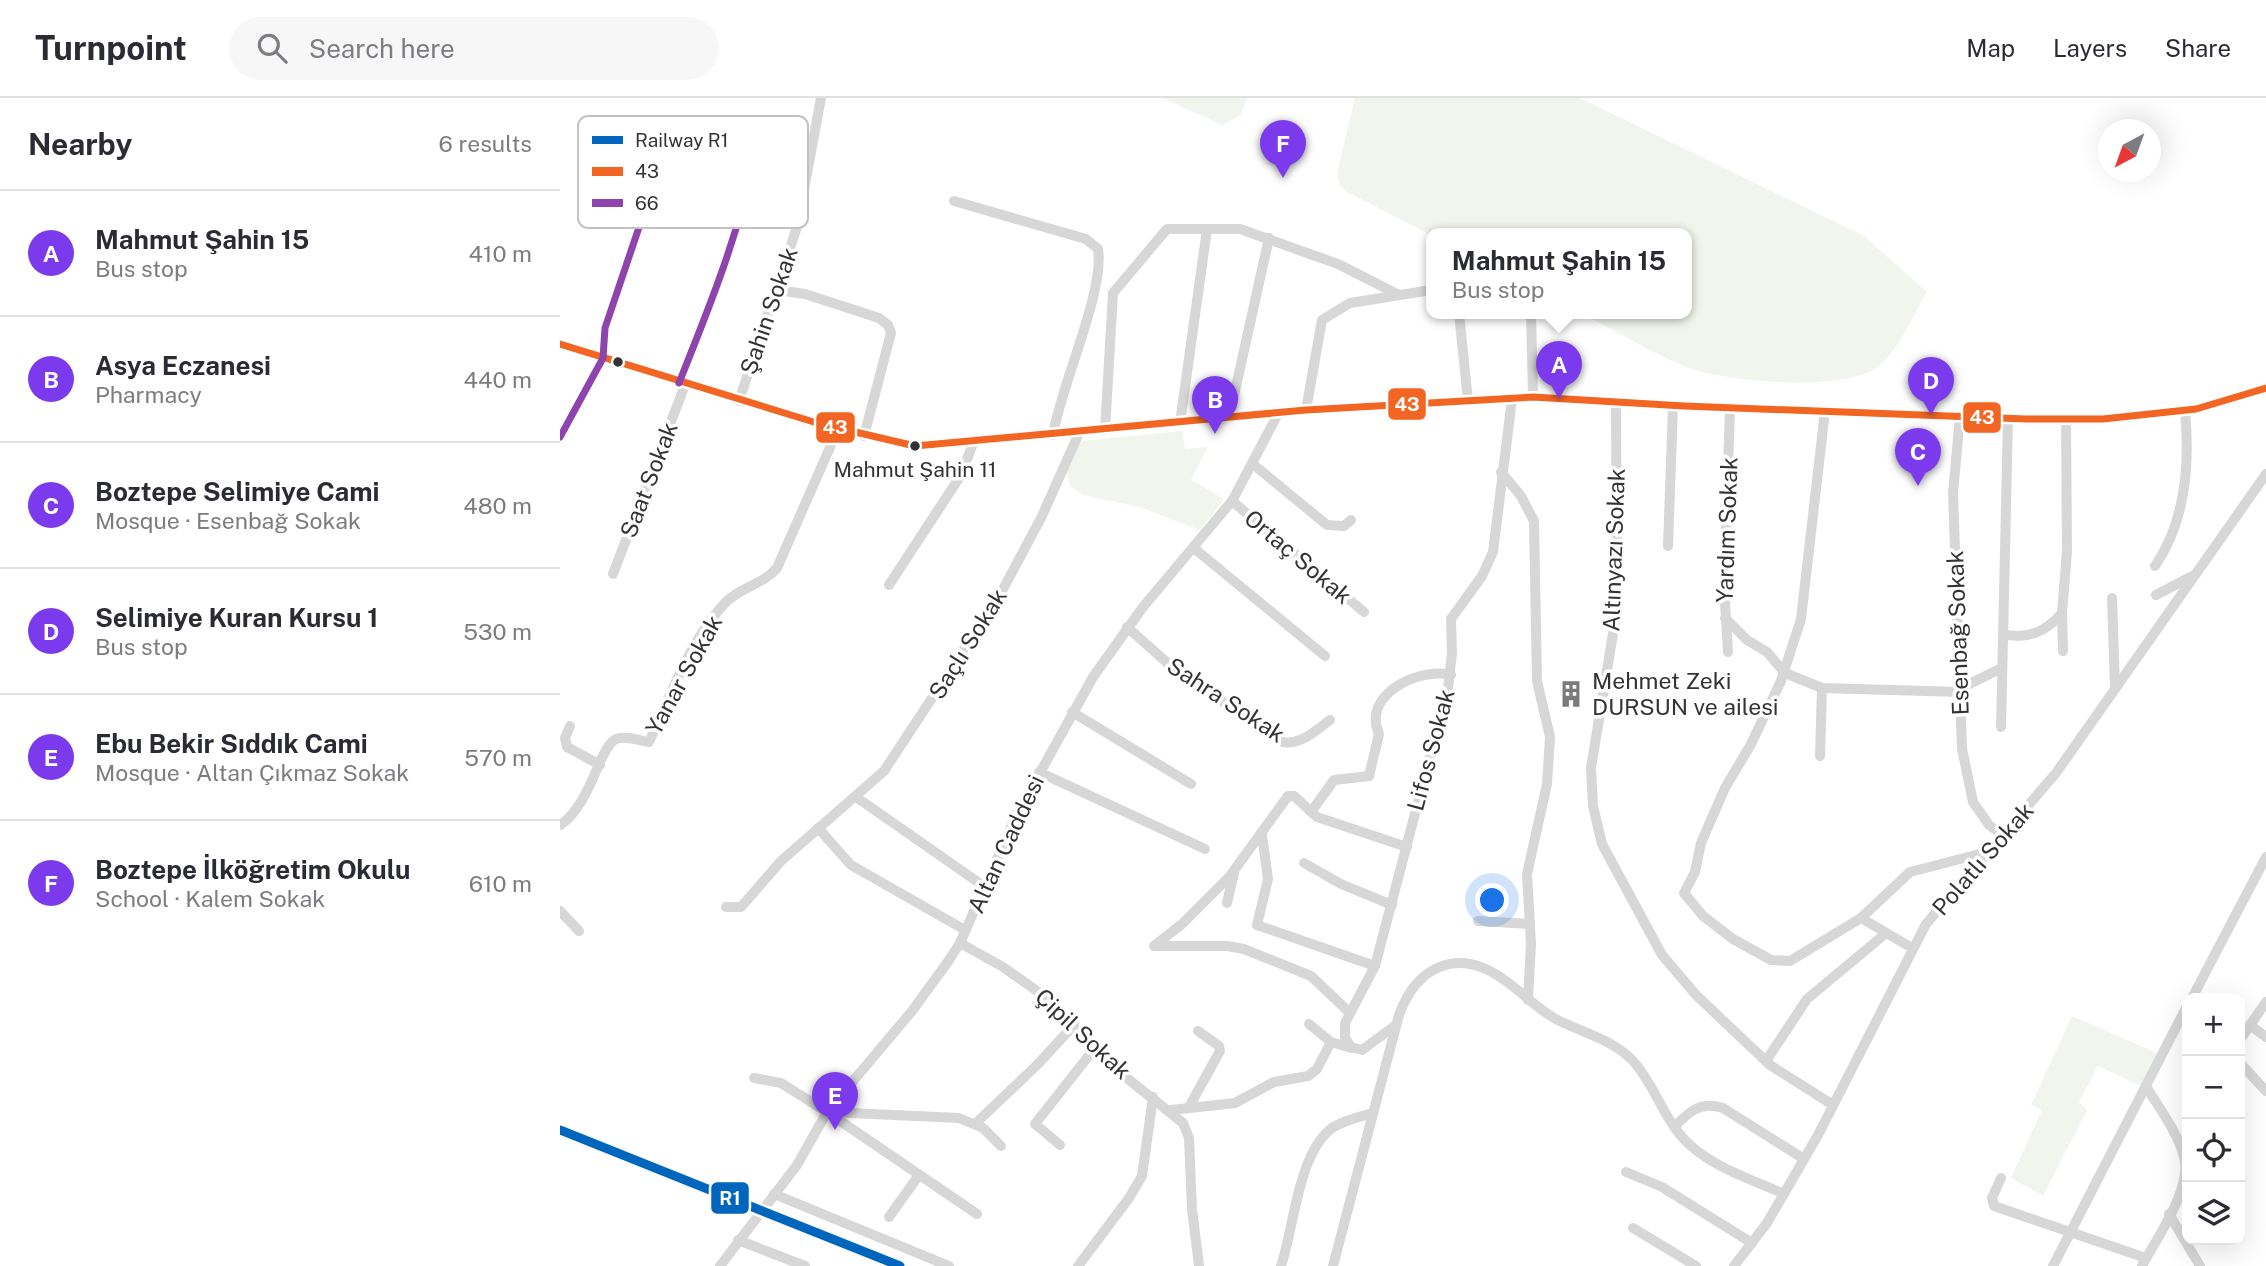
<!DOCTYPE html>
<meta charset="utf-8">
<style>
body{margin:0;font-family:"Public Sans",sans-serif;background:#f7f7f7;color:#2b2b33}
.controls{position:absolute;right:21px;bottom:21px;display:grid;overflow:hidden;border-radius:14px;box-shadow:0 7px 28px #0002}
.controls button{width:63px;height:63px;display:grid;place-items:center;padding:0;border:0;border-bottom:2px solid #e1e1e2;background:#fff;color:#2b2b33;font:35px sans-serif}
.compass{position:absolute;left:1538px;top:21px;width:63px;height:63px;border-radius:50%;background:#fff;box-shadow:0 7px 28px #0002;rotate:221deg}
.you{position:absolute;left:933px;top:803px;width:24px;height:24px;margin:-18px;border:5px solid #fff;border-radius:50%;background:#1a73e8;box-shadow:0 0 0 10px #1a73e833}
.badge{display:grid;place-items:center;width:46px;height:46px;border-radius:50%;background:#7c3aed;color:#fff;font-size:23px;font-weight:700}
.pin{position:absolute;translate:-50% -58px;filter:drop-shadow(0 2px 4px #0008)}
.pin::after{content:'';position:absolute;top:37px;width:24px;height:21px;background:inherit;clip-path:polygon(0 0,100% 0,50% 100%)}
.popup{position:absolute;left:866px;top:130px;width:266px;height:91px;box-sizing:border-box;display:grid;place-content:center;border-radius:14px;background:#fff;filter:drop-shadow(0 2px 5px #0005);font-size:23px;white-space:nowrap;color:#7c7c81}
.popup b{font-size:26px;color:#2b2b33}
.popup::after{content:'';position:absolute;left:50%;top:100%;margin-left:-14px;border:14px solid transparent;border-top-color:#fff}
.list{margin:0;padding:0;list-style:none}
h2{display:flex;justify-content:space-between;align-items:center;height:91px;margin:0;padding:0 28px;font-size:30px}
h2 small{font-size:23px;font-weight:400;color:#7c7c81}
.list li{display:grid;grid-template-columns:46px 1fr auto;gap:21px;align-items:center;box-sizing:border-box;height:126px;padding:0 28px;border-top:2px solid #e1e1e2}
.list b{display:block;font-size:26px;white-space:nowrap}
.list p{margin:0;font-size:23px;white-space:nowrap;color:#7c7c81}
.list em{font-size:23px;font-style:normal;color:#7c7c81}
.icon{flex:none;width:38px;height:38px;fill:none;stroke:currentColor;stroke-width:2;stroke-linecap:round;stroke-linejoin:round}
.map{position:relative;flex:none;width:1706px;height:1168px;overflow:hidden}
header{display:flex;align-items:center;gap:42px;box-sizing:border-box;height:98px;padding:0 35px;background:#fff;border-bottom:2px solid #e1e1e2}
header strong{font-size:33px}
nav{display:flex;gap:38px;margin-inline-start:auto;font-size:24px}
.search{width:490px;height:63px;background:#f7f7f7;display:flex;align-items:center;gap:18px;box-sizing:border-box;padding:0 24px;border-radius:38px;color:#7c7c81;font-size:26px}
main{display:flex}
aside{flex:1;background:#fff}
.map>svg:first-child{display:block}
</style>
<header>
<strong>Turnpoint</strong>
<div class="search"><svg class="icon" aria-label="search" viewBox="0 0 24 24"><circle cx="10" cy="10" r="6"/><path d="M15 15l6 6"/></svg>Search here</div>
<nav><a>Map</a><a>Layers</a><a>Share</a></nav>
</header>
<main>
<aside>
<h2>Nearby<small>6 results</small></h2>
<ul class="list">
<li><span class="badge">A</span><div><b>Mahmut Şahin 15</b><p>Bus stop</p></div><em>410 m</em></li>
<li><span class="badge">B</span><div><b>Asya Eczanesi</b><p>Pharmacy</p></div><em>440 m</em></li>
<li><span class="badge">C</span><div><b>Boztepe Selimiye Cami</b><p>Mosque · Esenbağ Sokak</p></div><em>480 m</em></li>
<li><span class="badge">D</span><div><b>Selimiye Kuran Kursu 1</b><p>Bus stop</p></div><em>530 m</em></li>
<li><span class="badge">E</span><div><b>Ebu Bekir Sıddık Cami</b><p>Mosque · Altan Çıkmaz Sokak</p></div><em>570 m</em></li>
<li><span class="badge">F</span><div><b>Boztepe İlköğretim Okulu</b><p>School · Kalem Sokak</p></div><em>610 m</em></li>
</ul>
</aside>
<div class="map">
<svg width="1706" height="1168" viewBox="0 0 1706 1168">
<rect width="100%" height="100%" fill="#fff"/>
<g fill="#f1f5ed">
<polygon points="603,0 687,0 681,17 662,27"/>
<path d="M 795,0 L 1020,0 L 1304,138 L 1367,194 C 1353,218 1339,253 1316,270 C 1283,294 1164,284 1127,269 C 1091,255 1056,233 1021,215 L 1127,215 L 1127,135 L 871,135 L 871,137 L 787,94 L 779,86 L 777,75 Z"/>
<polygon points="716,36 732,40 725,71 708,66"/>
<polygon points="622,333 625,351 648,349 631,382 664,401 640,432 579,409 523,397 510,388 507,374 519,345 523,343"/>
<polygon points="1512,918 1602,957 1585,990 1538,968 1519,1004 1527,1012 1483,1098 1451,1080 1482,1012 1471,1007"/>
</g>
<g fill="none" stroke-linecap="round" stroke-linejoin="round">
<g stroke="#d7d7d7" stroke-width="10">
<path d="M 394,103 L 526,141 L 538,151 C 545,193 501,287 493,337"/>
<polyline points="218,192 245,196 319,220 328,227 331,235 304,338"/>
<polyline points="899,215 908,303"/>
<polyline points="971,215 973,299"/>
<polyline points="0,246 257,325 355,348 746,312 973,299 1124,308 1466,321 1543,321 1636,311 1706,290"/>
<polyline points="179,303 237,129 261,0"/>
<polyline points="1056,304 1057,511 1031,670 1033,708 1042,746 1102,857 1136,897 1210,967 1273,1007"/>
<polyline points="746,312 762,222 790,205 871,192"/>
<polyline points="1265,313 1241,521 1221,583 1190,648 1165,690 1141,745 1135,774 1124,795 1143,818 1173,841 1211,862 1230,863 1301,820 1350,774 1431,753"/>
<polyline points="1400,318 1393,395 1402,651 1413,704 1429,727 1444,738"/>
<polyline points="669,320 709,140"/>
<polyline points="620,325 647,131"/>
<polyline points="545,332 553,195 607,131 680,131 778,166 839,197"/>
<path d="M 0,339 L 43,260 L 45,230 L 97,76 L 137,44 L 195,57 C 179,136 149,210 119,285"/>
<polyline points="694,367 767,427 784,428 791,422"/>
<polyline points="941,374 961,398 974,423 977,583 990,639 987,686 967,776 971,846 968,902"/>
<polyline points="672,403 804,514"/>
<polyline points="1108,448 1113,308"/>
<polyline points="635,451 765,558"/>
<path d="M 1595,468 C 1626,423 1630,366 1625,313"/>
<polyline points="53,476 125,287"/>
<polyline points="329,487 401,377 414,343"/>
<polyline points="1596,497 1636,476"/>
<polyline points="1552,500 1555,590"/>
<polyline points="1502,515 1503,553"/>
<polyline points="1165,520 1187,542 1207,554 1225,575 1262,590 1401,594"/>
<path d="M 567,529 L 613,570 L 720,643 C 738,650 756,632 770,622"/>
<path d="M 1443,536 C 1467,542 1487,533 1502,515 L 1507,453 L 1506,322"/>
<polyline points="1168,554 1164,487 1170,310"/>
<polyline points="1401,590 1442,570"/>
<polyline points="512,614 631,686"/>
<polyline points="10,628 5,640 7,649 40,667"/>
<polyline points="1441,629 1448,320"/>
<polyline points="1260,658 1262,590"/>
<polyline points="479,674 645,751"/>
<polyline points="296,699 425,789"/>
<path d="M 751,714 L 774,682 L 809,678 L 819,636 C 801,596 860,569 891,577"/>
<path d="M 0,727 C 31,707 39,649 56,641 C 65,637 80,643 89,644 C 110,599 129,544 164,506 C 179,489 203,487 217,470 L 278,331"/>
<polyline points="258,730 291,767 405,832"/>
<polyline points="702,737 708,781 697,827 815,868"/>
<polyline points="744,765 781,786 832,807"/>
<polyline points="667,805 674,775"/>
<polyline points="166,809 181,809 221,763 324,673 441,495 482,418 519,335"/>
<polyline points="0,813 19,833"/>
<polyline points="1301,820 1352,850"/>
<polyline points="918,823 970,826"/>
<polyline points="400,845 443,869 484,898 543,961 623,1025 629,1040 632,1111 639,1168"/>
<polyline points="594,848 622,826 670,778 728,698 734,698 757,719 847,749"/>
<polyline points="595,848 667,848 684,851 751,878 790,915"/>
<polyline points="1632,900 1706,759"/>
<polyline points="749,926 771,944 791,950"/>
<polyline points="836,927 802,952 791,949 785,940 785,925 815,868 888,590 892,555 891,521 922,478 933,454 952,301"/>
<polyline points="1690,927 1706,939"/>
<polyline points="1680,942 1706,904"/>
<polyline points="1206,963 1247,901 1325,836"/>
<polyline points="1680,965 1706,993"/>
<polyline points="194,980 221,985 267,1014 417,1116"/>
<polyline points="629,1009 660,953 659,948 638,933"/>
<polyline points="611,1012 675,1005 714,984 748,978 757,971 771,944"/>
<polyline points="268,1014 399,1020 423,1030 441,1048"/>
<polyline points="415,1026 477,967 514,927"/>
<path d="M 1114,1029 C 1130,1013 1140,1003 1163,1010 L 1244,1061"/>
<polyline points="500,1047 475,1026 534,951"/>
<polyline points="1066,1074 1102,1089 1192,1145"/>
<polyline points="1441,1080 1432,1100 1434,1108 1586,1160"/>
<polyline points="214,1096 389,1168"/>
<polyline points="1609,1116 1640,1168"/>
<polyline points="329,1119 359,1077"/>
<polyline points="1073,1130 1136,1168"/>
<polyline points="178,1142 245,1168"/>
<polyline points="160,1168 237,1067 267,1014 352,913 387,865 400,845 456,718 533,579 583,509 672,403 719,314"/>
<polyline points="518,1168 569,1100 582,1078 593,999"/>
<path d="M 721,1168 C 734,1130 738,1055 772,1030 C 784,1022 800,1019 813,1015"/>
<path d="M 773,1168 L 839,917 C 857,868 897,849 943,881 C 961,893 975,909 994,920 C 1019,934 1053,941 1073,963 C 1096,988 1104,1024 1130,1047 C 1155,1070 1193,1082 1224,1096"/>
<polyline points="1174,1168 1207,1125 1258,1037 1366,826 1496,675 1706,376"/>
<polyline points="1493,1168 1627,908"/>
<path d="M 1582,1168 C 1596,1141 1633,1090 1624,1059 C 1618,1035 1599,1010 1586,988"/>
</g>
<defs>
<polyline id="bus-1" points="0,246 257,325 355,348 746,312 973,299 1124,308 1466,321 1543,321 1636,311 1706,290"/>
<path id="bus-2" d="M 0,339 L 43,260 L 45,230 L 97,76 L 137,44 L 195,57 C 179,136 149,210 119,285"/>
</defs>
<use href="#bus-1" stroke="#fff" stroke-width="12"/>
<use href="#bus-2" stroke="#fff" stroke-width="12"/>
<use href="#bus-1" stroke="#f26522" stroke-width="7"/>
<use href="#bus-2" stroke="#8e44ad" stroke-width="7"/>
<defs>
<polyline id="rail-1" points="0,1032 340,1168"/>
</defs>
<use href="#rail-1" stroke="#fff" stroke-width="14"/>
<use href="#rail-1" stroke="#0065bd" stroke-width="9"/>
</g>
<defs>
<symbol id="building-bare" viewBox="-9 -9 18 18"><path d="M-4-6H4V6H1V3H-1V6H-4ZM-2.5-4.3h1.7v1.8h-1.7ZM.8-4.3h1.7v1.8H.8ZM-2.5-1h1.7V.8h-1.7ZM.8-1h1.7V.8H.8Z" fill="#7a7a7a" stroke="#fff" stroke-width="2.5" paint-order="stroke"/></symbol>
</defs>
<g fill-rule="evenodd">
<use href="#building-bare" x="992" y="577" width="38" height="38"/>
</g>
<g fill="#333" stroke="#fff" stroke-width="2.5">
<circle cx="58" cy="264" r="6"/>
<circle cx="355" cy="348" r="6"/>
</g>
<g text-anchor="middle" stroke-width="7" stroke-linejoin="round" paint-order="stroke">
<g font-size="21" fill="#333" stroke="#fff">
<text x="355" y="379">Mahmut Şahin 11</text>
</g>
<g font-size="23" fill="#333" stroke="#fff">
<text transform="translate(209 213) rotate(-71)" y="8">Şahin Sokak</text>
<text transform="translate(89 382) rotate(-69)" y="8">Saat Sokak</text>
<text transform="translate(1167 432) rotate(-88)" y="8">Yardım Sokak</text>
<text transform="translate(1054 452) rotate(-88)" y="8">Altınyazı Sokak</text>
<text transform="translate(738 459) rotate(40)" y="8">Ortaç Sokak</text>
<text transform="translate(1398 535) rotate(-92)" y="8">Esenbağ Sokak</text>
<text transform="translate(408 546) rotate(-58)" y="8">Saçlı Sokak</text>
<text transform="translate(124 577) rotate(-61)" y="8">Yanar Sokak</text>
<text transform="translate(666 602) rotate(33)" y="8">Sahra Sokak</text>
<text transform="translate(871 652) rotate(-75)" y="8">Lifos Sokak</text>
<text transform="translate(446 746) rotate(-65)" y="8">Altan Caddesi</text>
<text transform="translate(1423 761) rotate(-49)" y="8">Polatlı Sokak</text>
<text transform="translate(523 936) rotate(43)" y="8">Çipil Sokak</text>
</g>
<g font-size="23" fill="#333" stroke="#fff" text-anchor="start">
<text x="1032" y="591">Mehmet Zeki<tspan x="1032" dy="26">DURSUN ve ailesi</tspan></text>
</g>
</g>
<rect x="18" y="18" width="230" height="112" rx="10" fill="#fff" stroke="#c2c2c2" stroke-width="2"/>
<rect x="32" y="38" width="31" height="8" fill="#0065bd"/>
<rect x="32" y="69" width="31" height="9" fill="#f26522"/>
<rect x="32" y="101" width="31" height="8" fill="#8e44ad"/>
<g font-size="19" fill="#333">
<text x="75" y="49">Railway R1</text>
<text x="75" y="80">43</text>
<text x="75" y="112">66</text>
</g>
<g stroke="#fff" stroke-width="2.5">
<rect x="827" y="289" width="40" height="34" rx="7" fill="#f26522"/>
<rect x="1402" y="303" width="40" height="33" rx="7" fill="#f26522"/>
<rect x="255" y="313" width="41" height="33" rx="7" fill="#f26522"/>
<rect x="150" y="1083" width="40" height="34" rx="7" fill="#0065bd"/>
</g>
<g font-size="19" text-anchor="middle" font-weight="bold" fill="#fff">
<text x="847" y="313">43</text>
<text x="1422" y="326">43</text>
<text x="275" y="336">43</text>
<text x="170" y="1107">R1</text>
</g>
</svg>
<div class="controls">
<button>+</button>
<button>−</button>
<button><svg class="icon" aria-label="locate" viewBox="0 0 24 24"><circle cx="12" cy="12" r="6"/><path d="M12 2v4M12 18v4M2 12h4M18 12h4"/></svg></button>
<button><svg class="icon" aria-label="layers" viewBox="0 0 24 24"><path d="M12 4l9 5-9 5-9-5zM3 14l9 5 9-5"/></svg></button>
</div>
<svg class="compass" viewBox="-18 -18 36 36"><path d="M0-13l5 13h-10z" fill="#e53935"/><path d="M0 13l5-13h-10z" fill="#7c7c81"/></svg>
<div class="you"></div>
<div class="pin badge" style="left:999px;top:301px">A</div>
<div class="popup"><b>Mahmut Şahin 15</b>Bus stop</div>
<div class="pin badge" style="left:655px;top:336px">B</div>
<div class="pin badge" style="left:1358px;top:388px">C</div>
<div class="pin badge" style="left:1371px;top:317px">D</div>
<div class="pin badge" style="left:275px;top:1032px">E</div>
<div class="pin badge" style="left:723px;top:80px">F</div>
</div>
</main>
